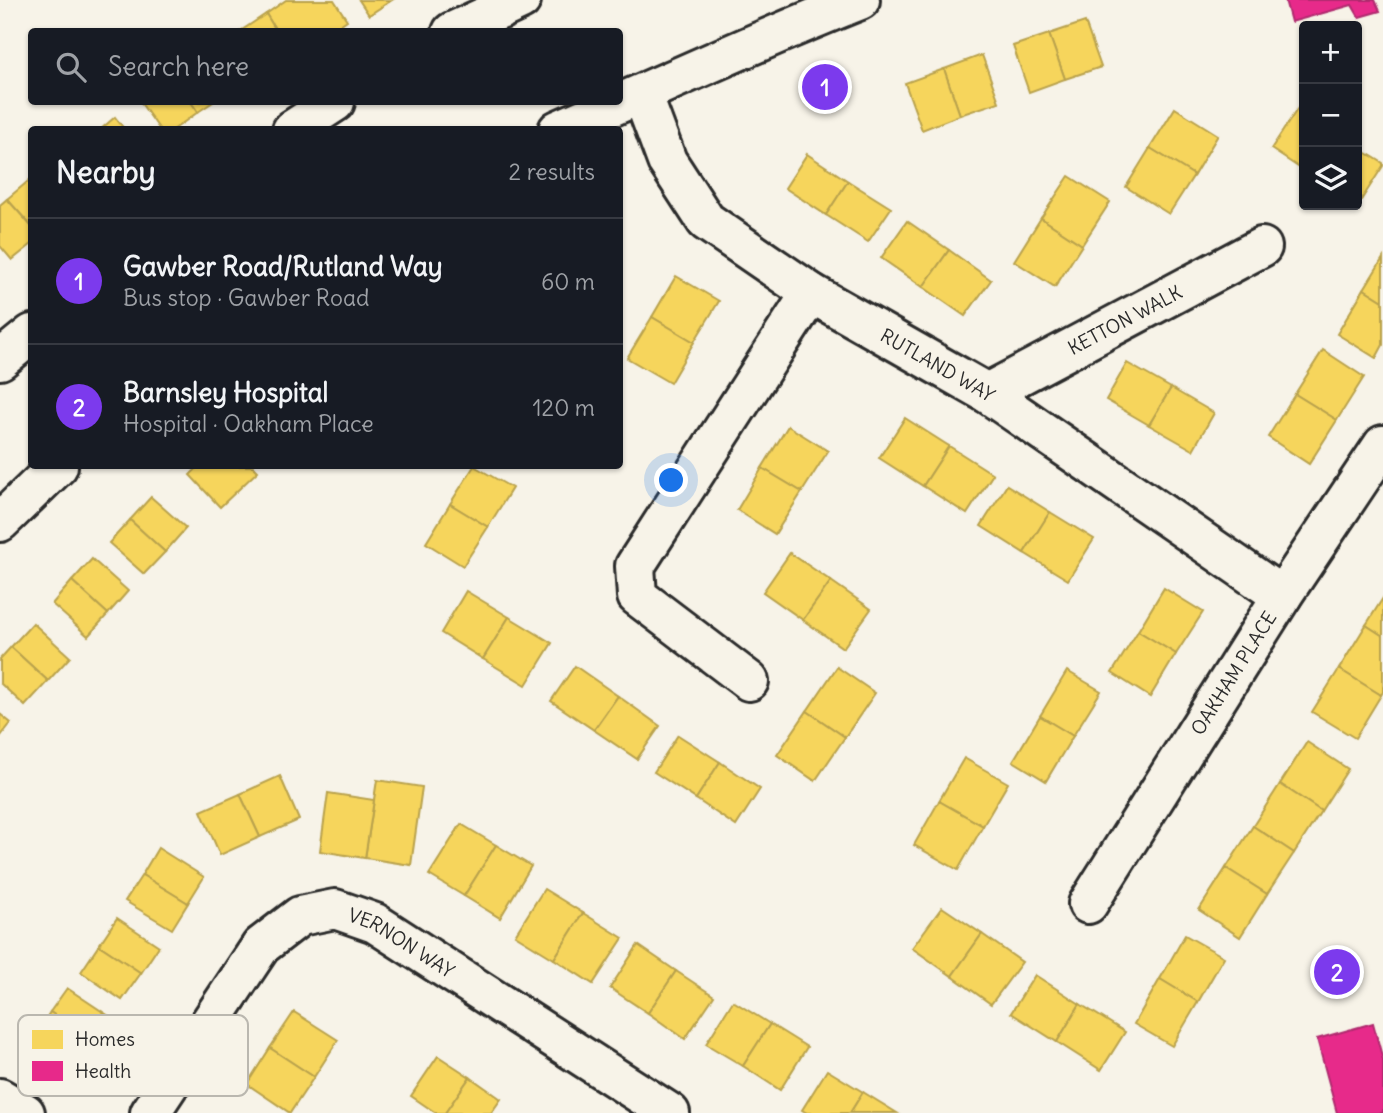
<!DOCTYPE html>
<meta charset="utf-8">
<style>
body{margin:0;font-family:Delius,sans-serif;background:#242831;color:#f1f3f6}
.controls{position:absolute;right:21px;top:21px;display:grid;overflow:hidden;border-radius:7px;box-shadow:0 2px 5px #0004}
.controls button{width:63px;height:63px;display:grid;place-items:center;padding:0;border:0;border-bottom:2px solid #363941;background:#171b24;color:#f1f3f6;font:35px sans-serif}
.you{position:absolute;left:672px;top:481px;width:24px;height:24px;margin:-18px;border:5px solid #fff;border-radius:50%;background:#1a73e8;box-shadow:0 0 0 10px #1a73e833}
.badge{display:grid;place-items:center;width:46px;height:46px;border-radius:50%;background:#7c3aed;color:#fff;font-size:23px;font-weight:700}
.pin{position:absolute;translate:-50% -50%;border:4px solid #fff;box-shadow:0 2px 7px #0006}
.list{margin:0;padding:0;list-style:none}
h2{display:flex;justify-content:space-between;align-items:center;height:91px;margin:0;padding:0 28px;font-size:30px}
h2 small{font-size:23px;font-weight:400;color:#9ea1a6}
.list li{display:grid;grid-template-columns:46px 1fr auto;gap:21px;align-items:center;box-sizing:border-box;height:126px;padding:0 28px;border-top:2px solid #363941}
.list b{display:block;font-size:26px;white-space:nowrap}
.list p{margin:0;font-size:23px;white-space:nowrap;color:#9ea1a6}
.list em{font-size:23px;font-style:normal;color:#9ea1a6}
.icon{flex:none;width:38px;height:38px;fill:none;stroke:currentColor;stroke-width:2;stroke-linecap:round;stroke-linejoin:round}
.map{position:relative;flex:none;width:1383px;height:1113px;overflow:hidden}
.search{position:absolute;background:#171b24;box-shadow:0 2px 5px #0004;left:28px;top:28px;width:595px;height:77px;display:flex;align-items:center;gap:18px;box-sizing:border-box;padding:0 24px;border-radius:7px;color:#9ea1a6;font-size:26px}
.panel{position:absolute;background:#171b24;box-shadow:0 2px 5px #0004;left:28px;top:126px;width:595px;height:343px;border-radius:7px}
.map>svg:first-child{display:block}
</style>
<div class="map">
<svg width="1383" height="1113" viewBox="0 0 1383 1113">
<rect width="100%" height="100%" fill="#f7f3e8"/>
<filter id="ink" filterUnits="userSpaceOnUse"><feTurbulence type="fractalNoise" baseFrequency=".0143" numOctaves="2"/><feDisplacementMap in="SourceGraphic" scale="14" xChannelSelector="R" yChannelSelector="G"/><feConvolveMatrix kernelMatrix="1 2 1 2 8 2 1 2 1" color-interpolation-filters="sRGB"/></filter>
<g filter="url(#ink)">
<g fill="#f6d55c" stroke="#b9a24d" stroke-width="2">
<polygon points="286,0 334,0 347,20 330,32 277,32 266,14"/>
<polygon points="359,0 392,0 369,15"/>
<polygon points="266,14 277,32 239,32"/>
<polygon points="1085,22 1101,67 1065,79 1049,34"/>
<polygon points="1049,34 1065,79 1029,92 1013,46"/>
<polygon points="982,55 999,102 960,115 944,69"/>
<polygon points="944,69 960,115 922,130 905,83"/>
<polygon points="143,102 191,102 198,112 173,130 160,130 141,103"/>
<polygon points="191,102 213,102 198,112"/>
<polygon points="1175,108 1218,135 1194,175 1150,148"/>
<polygon points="1298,108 1304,113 1304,171 1271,149"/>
<polygon points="115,117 125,130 100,130"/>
<polygon points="1357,147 1383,163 1383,166 1358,205"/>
<polygon points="1150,148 1194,175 1169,214 1126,187"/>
<polygon points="807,154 848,181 826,215 785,188"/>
<polygon points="1069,176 1110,202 1082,245 1041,218"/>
<polygon points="32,178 32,227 7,199"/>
<polygon points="848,181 891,208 868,242 826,215"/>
<polygon points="7,199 32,227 32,244 12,260 0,246 0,205"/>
<polygon points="1041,218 1082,245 1055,287 1014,261"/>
<polygon points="907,221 949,250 923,287 881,258"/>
<polygon points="949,250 991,280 965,316 923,287"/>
<polygon points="1383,258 1383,301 1364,289"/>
<polygon points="676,276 719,301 694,342 652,317"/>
<polygon points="1364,289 1383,301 1383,345 1376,358 1337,334"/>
<polygon points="652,317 694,342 670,383 627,358"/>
<polygon points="1323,350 1364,377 1337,420 1295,394"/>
<polygon points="1127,363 1171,388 1149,425 1106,400"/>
<polygon points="1171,388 1214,413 1193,450 1149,425"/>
<polygon points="1295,394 1337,420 1309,464 1268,437"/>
<polygon points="905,418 949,446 923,486 879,458"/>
<polygon points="788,426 828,451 802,492 762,468"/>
<polygon points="949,446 993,474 967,514 923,486"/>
<polygon points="199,466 253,466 258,471 220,507 190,475"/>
<polygon points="474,466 512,488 488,527 450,504"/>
<polygon points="762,468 802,492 775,534 737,510"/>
<polygon points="1007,485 1050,512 1024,553 981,526"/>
<polygon points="151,497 186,528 165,552 130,520"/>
<polygon points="450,504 488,527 463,566 426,543"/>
<polygon points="1050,512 1094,539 1068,580 1024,553"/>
<polygon points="130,520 165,552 144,574 109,543"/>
<polygon points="790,553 831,581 803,620 763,592"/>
<polygon points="92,559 128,591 108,614 72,581"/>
<polygon points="72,581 108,614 88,636 52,604"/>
<polygon points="831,581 871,609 843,648 803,620"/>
<polygon points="1164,588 1203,612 1176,654 1138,631"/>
<polygon points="466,591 509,617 483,659 441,633"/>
<polygon points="1383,598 1383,636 1366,625"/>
<polygon points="509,617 552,643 526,685 483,659"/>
<polygon points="33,623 70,657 48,681 11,647"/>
<polygon points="1366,625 1383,636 1383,692 1381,695 1339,669"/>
<polygon points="1138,631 1176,654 1150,697 1112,673"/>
<polygon points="11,647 48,681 25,706 0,683 0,659"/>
<polygon points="575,666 618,696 594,730 551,701"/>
<polygon points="837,667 875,693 845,737 807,711"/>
<polygon points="1339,669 1381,695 1355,738 1312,712"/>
<polygon points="1067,671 1101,691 1073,736 1040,716"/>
<polygon points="618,696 660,726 637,759 594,730"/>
<polygon points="807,711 845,737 815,781 777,755"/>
<polygon points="0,714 11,723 0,737"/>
<polygon points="1040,716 1073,736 1046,781 1013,761"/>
<polygon points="678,735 720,762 696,799 654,772"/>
<polygon points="1307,742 1348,769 1321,811 1280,784"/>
<polygon points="964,758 1008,783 983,826 939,801"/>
<polygon points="720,762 760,789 736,826 696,799"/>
<polygon points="280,776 299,820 260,837 240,794"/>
<polygon points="377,780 422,787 411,865 365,858"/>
<polygon points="1280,784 1321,811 1294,853 1253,826"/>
<polygon points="328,793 374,800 365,858 320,851"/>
<polygon points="240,794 260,837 220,855 201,811"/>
<polygon points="939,801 983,826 958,870 914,845"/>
<polygon points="461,824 496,845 464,896 429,875"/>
<polygon points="1253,826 1294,853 1267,894 1226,868"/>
<polygon points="496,845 531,866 500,918 464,896"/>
<polygon points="158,848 204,877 188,903 142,875"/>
<polygon points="1226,868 1267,894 1240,937 1199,910"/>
<polygon points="142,875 188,903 172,929 125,901"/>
<polygon points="544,889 583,913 554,959 515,935"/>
<polygon points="942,907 982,934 952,976 912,948"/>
<polygon points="583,913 623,938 593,984 554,959"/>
<polygon points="117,918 159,946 141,973 99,945"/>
<polygon points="982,934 1022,962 991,1004 952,976"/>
<polygon points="1185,935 1224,957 1198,1002 1160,979"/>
<polygon points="99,945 141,973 122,1000 81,972"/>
<polygon points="638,945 676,971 648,1013 610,988"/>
<polygon points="676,971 714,996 685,1039 648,1013"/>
<polygon points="1035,975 1080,1004 1057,1042 1011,1013"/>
<polygon points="1160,979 1198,1002 1172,1046 1134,1024"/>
<polygon points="67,988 109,1016 93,1040 50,1012"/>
<polygon points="733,1001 770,1024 743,1066 706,1044"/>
<polygon points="1080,1004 1125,1032 1101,1070 1057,1042"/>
<polygon points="50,1012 93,1040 77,1065 34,1037"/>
<polygon points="294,1012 338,1040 314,1077 270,1048"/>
<polygon points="770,1024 807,1047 780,1090 743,1066"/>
<polygon points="270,1048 314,1077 290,1113 247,1084"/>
<polygon points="438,1056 470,1077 445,1113 436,1113 411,1096"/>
<polygon points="827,1070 863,1092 850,1113 807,1113 802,1110"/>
<polygon points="470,1077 501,1099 491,1113 445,1113"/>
<polygon points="863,1092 897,1113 850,1113"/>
</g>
<g fill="#e7298a" stroke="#af2a6e" stroke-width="2">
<polygon points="1285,0 1375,0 1380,11 1359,17 1352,5 1291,22"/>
<polygon points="1373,1023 1383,1060 1383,1113 1337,1113 1317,1039"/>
</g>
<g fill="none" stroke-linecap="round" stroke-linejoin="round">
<defs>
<g id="minor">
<polyline points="452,32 521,0"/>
<path id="s1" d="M 642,94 L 667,161 L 706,221 L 811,293 L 987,393 L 1282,596"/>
<polyline points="292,130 335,102"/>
<path d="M 558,130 C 659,87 758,40 860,0"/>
<polyline points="0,360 32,334"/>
<path id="s2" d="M 987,393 L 1262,247"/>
<polyline points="0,522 58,466"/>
<polyline points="749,681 637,596 635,566 811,293"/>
<path id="s3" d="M 1088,904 L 1282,596 L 1383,445"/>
<polyline points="0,1098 25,1113"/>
<path id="s4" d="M 150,1113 L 261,946 L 300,916 L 335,909 L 375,923 L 670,1113"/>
</g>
</defs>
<use href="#minor" stroke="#2b2b2b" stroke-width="44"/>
<use href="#minor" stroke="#f7f3e8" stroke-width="38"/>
</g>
</g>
<g text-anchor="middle" stroke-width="7" stroke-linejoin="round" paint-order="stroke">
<g font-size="19" fill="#2b2b2b" stroke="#f7f3e8">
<text dy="7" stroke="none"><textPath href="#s2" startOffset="156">KETTON WALK</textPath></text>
<text dy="7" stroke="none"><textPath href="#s1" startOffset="416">RUTLAND WAY</textPath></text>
<text dy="7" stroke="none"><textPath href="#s3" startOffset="273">OAKHAM PLACE</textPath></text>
<text dy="7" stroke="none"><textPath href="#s4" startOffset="360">VERNON WAY</textPath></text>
</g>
</g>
<rect x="18" y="1015" width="230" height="81" rx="10" fill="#f7f3e8" stroke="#bab7af" stroke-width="2"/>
<rect x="32" y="1030" width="31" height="19" fill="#f6d55c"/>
<rect x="32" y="1061" width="31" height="20" fill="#e7298a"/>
<g font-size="19" fill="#2b2b2b">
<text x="75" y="1046">Homes</text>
<text x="75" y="1078">Health</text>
</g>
</svg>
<div class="controls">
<button>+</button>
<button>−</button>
<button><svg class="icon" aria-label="layers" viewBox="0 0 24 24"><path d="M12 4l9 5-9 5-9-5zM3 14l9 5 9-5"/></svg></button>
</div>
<div class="you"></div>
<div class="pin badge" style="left:825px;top:87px">1</div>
<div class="pin badge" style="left:1337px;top:972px">2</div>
<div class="search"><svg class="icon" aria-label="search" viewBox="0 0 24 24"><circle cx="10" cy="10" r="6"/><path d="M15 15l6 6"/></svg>Search here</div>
<section class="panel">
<h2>Nearby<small>2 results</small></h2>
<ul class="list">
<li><span class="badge">1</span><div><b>Gawber Road/Rutland Way</b><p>Bus stop · Gawber Road</p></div><em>60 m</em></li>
<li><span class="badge">2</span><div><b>Barnsley Hospital</b><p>Hospital · Oakham Place</p></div><em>120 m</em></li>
</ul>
</section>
</div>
